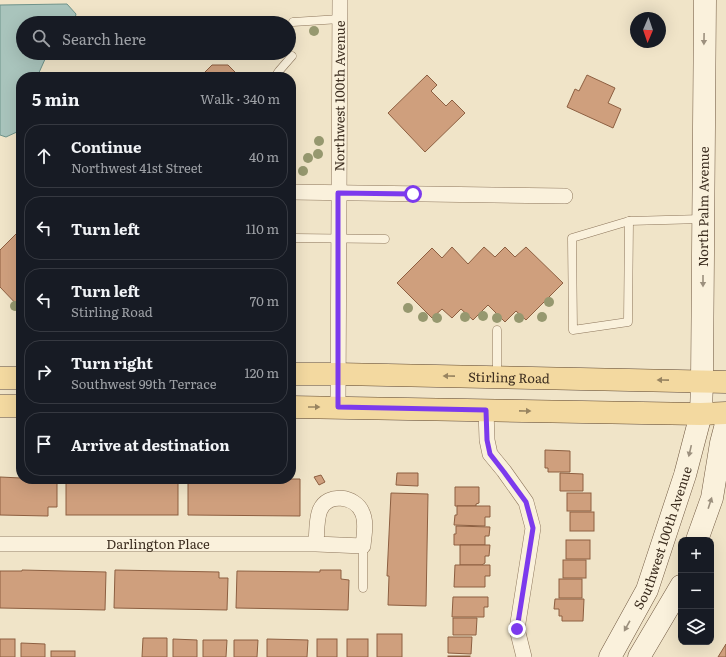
<!DOCTYPE html>
<meta charset="utf-8">
<style>
body{margin:0;font-family:Literata,serif;background:#242831;color:#f1f3f6}
.controls{position:absolute;right:12px;bottom:12px;display:grid;overflow:hidden;border-radius:8px;box-shadow:0 4px 16px #0002}
.controls button{width:36px;height:36px;display:grid;place-items:center;padding:0;border:0;border-bottom:1px solid #363941;background:#171b24;color:#f1f3f6;font:20px sans-serif}
.compass{position:absolute;left:630px;top:12px;width:36px;height:36px;border-radius:50%;background:#171b24;box-shadow:0 4px 16px #0002;rotate:182deg}
.stop{position:absolute;width:12px;height:12px;margin:-9px;border:3px solid #7c3aed;border-radius:50%;background:#fff}
.stop.end{background:#7c3aed;border-color:#fff;box-shadow:0 1px 4px #0008}
.list{margin:0;padding:0;list-style:none}
h2{display:flex;justify-content:space-between;align-items:center;height:52px;margin:0;padding:0 16px;font-size:17px}
h2 small{font-size:13px;font-weight:400;color:#9ea1a6}
.list li{display:grid;grid-template-columns:26px 1fr auto;gap:12px;align-items:center;box-sizing:border-box;height:64px;margin:0 8px 8px;padding:0 8px;border:1px solid #363941;border-radius:16px}
.list b{display:block;font-size:15px;white-space:nowrap}
.list p{margin:0;font-size:13px;white-space:nowrap;color:#9ea1a6}
.list em{font-size:13px;font-style:normal;color:#9ea1a6}
.icon{flex:none;width:22px;height:22px;fill:none;stroke:currentColor;stroke-width:2;stroke-linecap:round;stroke-linejoin:round}
.map{position:relative;flex:none;width:726px;height:657px;overflow:hidden}
.search{position:absolute;background:#171b24;box-shadow:0 4px 16px #0002;left:16px;top:16px;width:280px;height:44px;display:flex;align-items:center;gap:10px;box-sizing:border-box;padding:0 14px;border-radius:22px;color:#9ea1a6;font-size:15px}
.panel{position:absolute;background:#171b24;box-shadow:0 4px 16px #0002;left:16px;top:72px;width:280px;height:412px;border-radius:16px}
.map>svg:first-child{display:block}
</style>
<div class="map">
<svg width="726" height="657" viewBox="0 0 726 657">
<rect width="100%" height="100%" fill="#f0e4c8"/>
<polygon fill="#a9c4bc" stroke="#6f938a" points="67,4 76,14 74,23 23,23 23,53 56,53 46,57 37,77 21,77 21,125 19,131 6,137 0,135 0,5"/>
<g fill="#cf9f7d" stroke="#8d5f41">
<rect x="93" y="18" width="105" height="5"/>
<polygon points="212,65 228,65 237,74 258,74 258,77 200,77"/>
<polygon points="427,75 437,85 431,91 446,106 452,100 465,113 425,152 388,113"/>
<polygon points="587,75 615,88 608,103 621,109 613,128 567,107 575,89 579,91"/>
<polygon points="19,231 21,233 21,309 0,287 0,250"/>
<polygon points="452,247 468,264 484,247 495,257 505,247 515,257 526,247 563,283 526,320 516,311 505,322 488,305 473,320 461,309 452,318 442,309 432,318 397,283 432,248 442,258"/>
<polygon points="545,450 570,451 570,472 548,472 548,468 545,468"/>
<polygon points="397,473 418,473 418,486 396,485"/>
<polygon points="560,473 583,474 583,491 560,491"/>
<polygon points="321,475 325,482 319,485 314,477"/>
<polygon points="0,477 21,478 21,479 57,479 57,507 48,507 48,516 0,515"/>
<rect x="66" y="479" width="112" height="36"/>
<polygon points="188,479 300,479 300,516 188,515"/>
<polygon points="455,487 479,487 479,503 476,504 476,506 455,506"/>
<polygon points="391,493 428,494 426,606 388,605 389,576 387,576"/>
<rect x="567" y="493" width="24" height="18"/>
<polygon points="457,506 490,506 490,517 485,517 485,526 454,525 455,515 457,515"/>
<rect x="570" y="512" width="24" height="19"/>
<polygon points="456,526 490,527 489,536 485,536 485,545 454,545 454,534 456,534"/>
<rect x="566" y="540" width="24" height="19"/>
<polygon points="460,545 490,545 489,556 485,556 485,563 482,565 460,565"/>
<rect x="563" y="560" width="23" height="18"/>
<polygon points="455,565 490,565 490,576 485,576 485,587 454,587"/>
<polygon points="22,570 106,572 105,610 0,608 0,571 22,571"/>
<polygon points="115,570 219,572 219,578 228,578 227,610 114,608"/>
<polygon points="320,570 341,570 341,579 349,580 348,610 236,608 237,571 320,572"/>
<rect x="559" y="579" width="23" height="19"/>
<polygon points="453,597 488,597 488,607 484,607 484,617 452,617"/>
<polygon points="555,599 584,599 583,621 562,621 562,616 559,616 559,609 554,609"/>
<polygon points="453,618 477,618 476,635 453,635"/>
<rect x="377" y="634" width="25" height="23"/>
<polygon points="448,637 472,637 471,654 448,653"/>
<polygon points="143,638 167,638 167,657 142,657"/>
<rect x="0" y="639" width="15" height="18"/>
<polygon points="173,639 197,640 197,657 173,657"/>
<polygon points="267,639 308,640 307,657 267,657"/>
<rect x="317" y="639" width="20" height="18"/>
<rect x="347" y="639" width="21" height="18"/>
<polygon points="203,640 227,640 226,657 203,657"/>
<polygon points="234,640 258,640 257,657 234,657"/>
<polygon points="21,643 45,644 45,657 21,657"/>
<polygon points="726,644 726,657 718,657"/>
<rect x="51" y="651" width="24" height="6"/>
<rect x="448" y="656" width="22" height="1"/>
</g>
<g fill="none" stroke-linecap="round" stroke-linejoin="round">
<defs>
<g id="lane">
<polyline points="293,22 340,19"/>
<polyline points="275,77 279,71 292,56"/>
<polyline points="291,109 291,110"/>
<polygon points="629,221 628,322 573,330 572,238"/>
<polyline points="629,221 702,219"/>
<polyline points="294,238 385,239"/>
<polyline points="497,330 497,377"/>
<polyline points="363,588 363,546"/>
</g>
<g id="street">
<polyline points="291,192 565,196"/>
<path id="s1" d="M 338,407 L 340,0"/>
<polyline points="486,410 487,440 490,454 504,471 526,502 533,528 517,629 524,657"/>
<path id="s2" d="M 0,544 L 316,544 L 363,546 C 364,535 367,522 362,512 C 355,496 328,492 320,510 C 316,520 317,534 316,544"/>
</g>
<g id="secondary">
<polyline points="697,540 712,498 721,443 726,424"/>
<path id="s3" d="M 610,657 L 647,590 L 685,475 L 701,414 L 702,381 L 705,0"/>
<polyline points="639,657 681,586"/>
</g>
<g id="primary">
<path id="s4" d="M 291,374 L 338,374 L 726,382"/>
<polyline points="0,378 21,378"/>
<polyline points="0,406 21,406"/>
<polyline points="291,407 701,414 726,413"/>
</g>
</defs>
<use href="#lane" stroke="#8d765c" stroke-width="9"/>
<use href="#street" stroke="#8d765c" stroke-width="16"/>
<use href="#secondary" stroke="#6f573f" stroke-width="23"/>
<use href="#primary" stroke="#5b4430" stroke-width="23"/>
<use href="#lane" stroke="#faf1dc" stroke-width="8"/>
<use href="#street" stroke="#faf1dc" stroke-width="15"/>
<use href="#secondary" stroke="#faf1dc" stroke-width="22"/>
<use href="#primary" stroke="#f3d9a0" stroke-width="22"/>
</g>
<g fill="#96986f">
<circle cx="314" cy="31" r="5"/>
<circle cx="319" cy="141" r="5"/>
<circle cx="318" cy="154" r="5"/>
<circle cx="308" cy="158" r="5"/>
<circle cx="303" cy="171" r="5"/>
<circle cx="549" cy="302" r="5"/>
<circle cx="15" cy="306" r="5"/>
<circle cx="408" cy="308" r="5"/>
<circle cx="483" cy="316" r="5"/>
<circle cx="423" cy="317" r="5"/>
<circle cx="465" cy="317" r="5"/>
<circle cx="542" cy="317" r="5"/>
<circle cx="437" cy="318" r="5"/>
<circle cx="497" cy="318" r="5"/>
<circle cx="519" cy="318" r="5"/>
</g>
<defs><path id="oneway-solid" d="M-6-.8H1V-3.2L6.5 0L1 3.2V.8H-6Z"/></defs>
<g fill="#9c907e">
<use href="#oneway-solid" transform="translate(704 39) rotate(91)"/>
<use href="#oneway-solid" transform="translate(703 281) rotate(90)"/>
<use href="#oneway-solid" transform="translate(690 451) rotate(103)"/>
<use href="#oneway-solid" transform="translate(710 503) rotate(-72)"/>
<use href="#oneway-solid" transform="translate(627 626) rotate(119)"/>
</g>
<g fill="#988460">
<use href="#oneway-solid" transform="translate(449 376) rotate(-179)"/>
<use href="#oneway-solid" transform="translate(663 380) rotate(-179)"/>
<use href="#oneway-solid" transform="translate(314 407)"/>
<use href="#oneway-solid" transform="translate(525 411) rotate(1)"/>
</g>
<g fill="none" stroke-linecap="round" stroke-linejoin="round">
<polyline stroke="#7c3aed" stroke-width="5" points="413,194 338,193 338,407 486,410 487,440 490,454 504,472 526,502 533,528 517,629"/>
</g>
<g text-anchor="middle" stroke-width="3.5" stroke-linejoin="round" paint-order="stroke">
<g font-size="13" fill="#3d2e20" stroke="#f7eed8">
<text dy="5" stroke="none"><textPath href="#s1" startOffset="311">Northwest 100th Avenue</textPath></text>
<text dy="5" stroke="none"><textPath href="#s3" startOffset="468">North Palm Avenue</textPath></text>
<text dy="5" stroke="none"><textPath href="#s4" startOffset="218">Stirling Road</textPath></text>
<text dy="5" stroke="none"><textPath href="#s3" startOffset="131">Southwest 100th Avenue</textPath></text>
<text dy="5" stroke="none"><textPath href="#s2" startOffset="158">Darlington Place</textPath></text>
</g>
</g>
</svg>
<div class="controls">
<button>+</button>
<button>−</button>
<button><svg class="icon" aria-label="layers" viewBox="0 0 24 24"><path d="M12 4l9 5-9 5-9-5zM3 14l9 5 9-5"/></svg></button>
</div>
<svg class="compass" viewBox="-18 -18 36 36"><path d="M0-13l5 13h-10z" fill="#e53935"/><path d="M0 13l5-13h-10z" fill="#9ea1a6"/></svg>
<div class="stop" style="left:413px;top:194px"></div>
<div class="stop end" style="left:517px;top:629px"></div>
<div class="search"><svg class="icon" aria-label="search" viewBox="0 0 24 24"><circle cx="10" cy="10" r="6"/><path d="M15 15l6 6"/></svg>Search here</div>
<section class="panel">
<h2>5 min<small>Walk · 340 m</small></h2>
<ul class="list">
<li><svg class="icon" aria-label="ahead" viewBox="0 0 24 24"><path d="M12 20V5M6 11l6-6 6 6"/></svg><div><b>Continue</b><p>Northwest 41st Street</p></div><em>40 m</em></li>
<li><svg class="icon" aria-label="left" viewBox="0 0 24 24"><path d="M17 20v-9H6M10 6l-5 5 5 5"/></svg><div><b>Turn left</b></div><em>110 m</em></li>
<li><svg class="icon" aria-label="left" viewBox="0 0 24 24"><path d="M17 20v-9H6M10 6l-5 5 5 5"/></svg><div><b>Turn left</b><p>Stirling Road</p></div><em>70 m</em></li>
<li><svg class="icon" aria-label="right" viewBox="0 0 24 24"><path d="M7 20v-9h11M14 6l5 5-5 5"/></svg><div><b>Turn right</b><p>Southwest 99th Terrace</p></div><em>120 m</em></li>
<li><svg class="icon" aria-label="arrive" viewBox="0 0 24 24"><path d="M6 21V4h12l-3 4 3 4H6"/></svg><div><b>Arrive at destination</b></div></li>
</ul>
</section>
</div>
